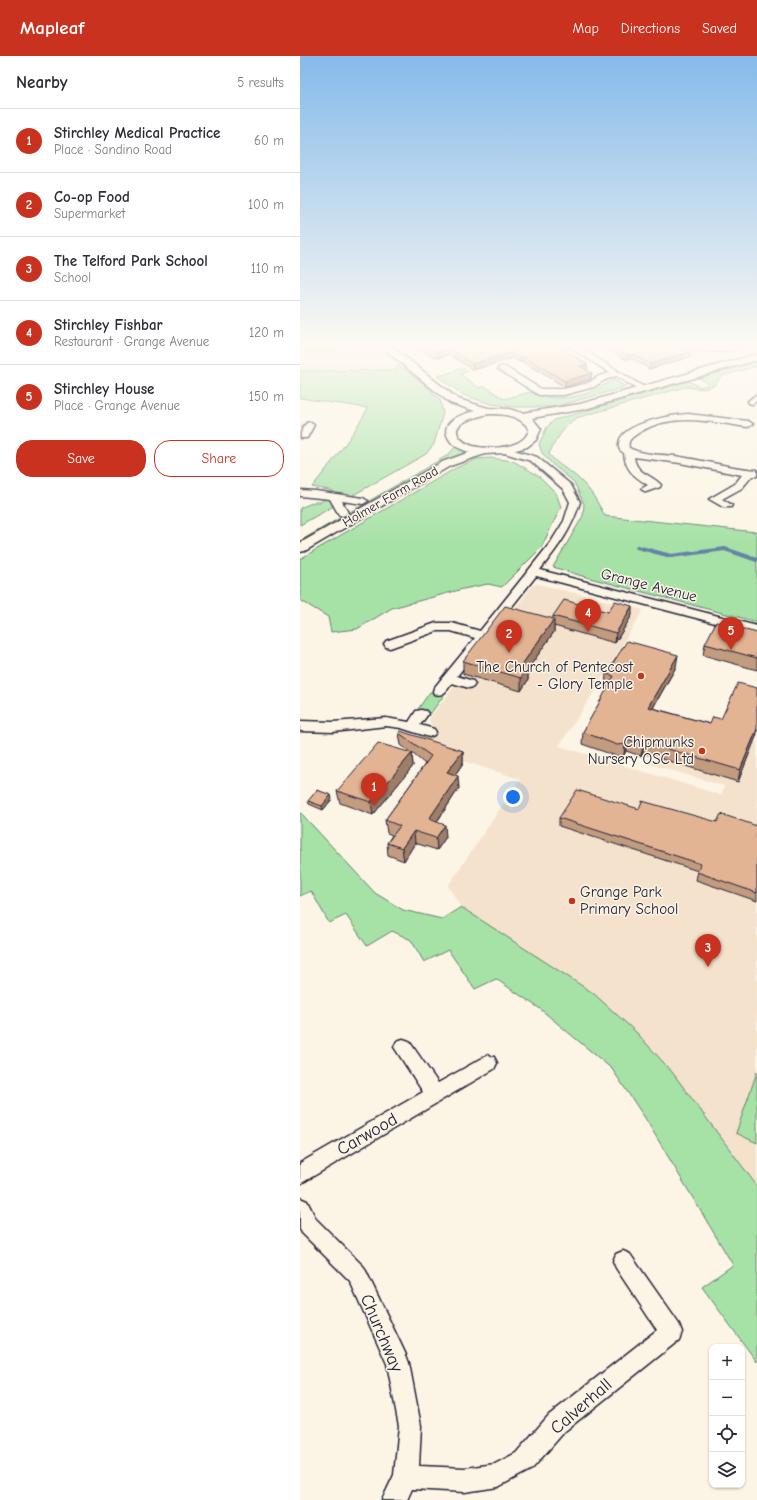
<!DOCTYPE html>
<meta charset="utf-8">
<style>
body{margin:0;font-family:"Comic Neue",sans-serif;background:#f2f2f3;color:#2b2b33}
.controls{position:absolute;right:12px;bottom:12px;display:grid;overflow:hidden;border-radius:8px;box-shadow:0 1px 3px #0004}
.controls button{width:36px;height:36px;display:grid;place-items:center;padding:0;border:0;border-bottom:1px solid #e1e1e2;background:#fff;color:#2b2b33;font:20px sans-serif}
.you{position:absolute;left:213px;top:741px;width:14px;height:14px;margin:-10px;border:3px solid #fff;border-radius:50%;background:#1a73e8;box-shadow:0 0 0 6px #1a73e833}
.badge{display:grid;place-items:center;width:26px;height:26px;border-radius:50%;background:#c8321e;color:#fff;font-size:13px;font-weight:700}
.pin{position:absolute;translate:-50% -33px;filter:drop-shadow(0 1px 2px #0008)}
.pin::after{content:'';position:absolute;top:21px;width:14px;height:12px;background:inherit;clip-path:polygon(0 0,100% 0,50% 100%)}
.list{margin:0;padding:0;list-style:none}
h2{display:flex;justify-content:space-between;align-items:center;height:52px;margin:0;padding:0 16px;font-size:17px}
h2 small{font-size:13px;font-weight:400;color:#7c7c81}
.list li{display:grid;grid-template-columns:26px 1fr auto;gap:12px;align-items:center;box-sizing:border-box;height:64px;padding:0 16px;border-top:1px solid #e1e1e2}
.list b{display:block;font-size:15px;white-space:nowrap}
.list p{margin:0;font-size:13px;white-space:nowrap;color:#7c7c81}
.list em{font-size:13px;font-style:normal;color:#7c7c81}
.actions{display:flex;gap:8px;padding:12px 16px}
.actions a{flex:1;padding:9px 0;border:1px solid #c8321e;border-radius:16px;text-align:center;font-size:14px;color:#c8321e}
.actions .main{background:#c8321e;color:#fff}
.icon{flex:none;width:22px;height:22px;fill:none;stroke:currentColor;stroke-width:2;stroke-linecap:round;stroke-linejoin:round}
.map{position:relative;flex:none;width:457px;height:1444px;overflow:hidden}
header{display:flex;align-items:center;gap:24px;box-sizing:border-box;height:56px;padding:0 20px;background:#c8321e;color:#fff}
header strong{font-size:19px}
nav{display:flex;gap:22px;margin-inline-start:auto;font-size:14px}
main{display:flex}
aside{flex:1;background:#fff}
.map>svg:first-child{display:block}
</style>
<header>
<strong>Mapleaf</strong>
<nav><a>Map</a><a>Directions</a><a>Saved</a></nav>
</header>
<main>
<aside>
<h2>Nearby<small>5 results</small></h2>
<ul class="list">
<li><span class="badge">1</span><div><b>Stirchley Medical Practice</b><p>Place · Sandino Road</p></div><em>60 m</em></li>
<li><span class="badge">2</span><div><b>Co-op Food</b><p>Supermarket</p></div><em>100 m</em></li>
<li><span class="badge">3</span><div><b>The Telford Park School</b><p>School</p></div><em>110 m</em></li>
<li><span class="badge">4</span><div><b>Stirchley Fishbar</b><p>Restaurant · Grange Avenue</p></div><em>120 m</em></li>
<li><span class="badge">5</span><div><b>Stirchley House</b><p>Place · Grange Avenue</p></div><em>150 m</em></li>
</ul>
<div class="actions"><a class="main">Save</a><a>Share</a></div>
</aside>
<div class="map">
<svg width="457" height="1444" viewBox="0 0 457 1444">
<rect width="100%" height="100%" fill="#fcf5e5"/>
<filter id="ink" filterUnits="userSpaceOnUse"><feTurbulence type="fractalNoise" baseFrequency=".025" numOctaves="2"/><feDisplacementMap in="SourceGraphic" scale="8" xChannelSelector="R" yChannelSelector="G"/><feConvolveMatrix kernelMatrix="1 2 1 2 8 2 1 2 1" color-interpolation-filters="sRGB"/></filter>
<g filter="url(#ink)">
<g fill="#f4e2cd">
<polygon points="57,289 73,289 98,309 96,314 0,315 0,296 31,295"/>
<polygon points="238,528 343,554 296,633 259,690 421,739 424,730 347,707 367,663 411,673 457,686 457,1130 372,1016 337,977 293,937 161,851 148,830 220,723 118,691 132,671 129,663 233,529"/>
</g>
<g fill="#a6e1a6" stroke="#648270">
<polygon points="0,289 57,289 31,295 0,296"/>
<path d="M 457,305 L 457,310 L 422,320 L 414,329 L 405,333 L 385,331 L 276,362 C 263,372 256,383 249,398 C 257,409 268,413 278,422 C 292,435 296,444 305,460 L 456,476 L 457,475 L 457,566 L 282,520 L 253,511 L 283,460 L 284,448 L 274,426 L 252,408 L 242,397 L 239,388 L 247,371 L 254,364 L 388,325 L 401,331 L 409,328 L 399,322 Z"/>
<path d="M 98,309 L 122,326 L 140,344 L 143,357 L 134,388 L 126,398 L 0,469 L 0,452 L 14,446 L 21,446 L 34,435 L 12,431 C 33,405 52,381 68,352 L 0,342 L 0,315 L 96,314 Z"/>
<path d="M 156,313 L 164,313 L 169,315 L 160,318 L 179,332 L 185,330 L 204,343 L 230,336 C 256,348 291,341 313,323 L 326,331 L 254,351 L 216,351 L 191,348 L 163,339 L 137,320 L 153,316 Z"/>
<polygon points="156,390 172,395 148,404 0,490 0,485 148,399"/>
<polygon points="191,402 213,405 239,420 256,437 261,451 241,492 202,531 188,528 163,533 92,552 57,573 31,576 28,561 0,544 0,503 156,412 177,403"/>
<polygon points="130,636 144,639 131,657 118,653"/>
<polygon points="0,756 75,837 103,854 142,863 161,851 293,937 337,977 372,1016 457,1130 457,1306 402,1231 433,1209 345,1062 312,1013 239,952 196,923 175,933 148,894 124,906 111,884 92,875 67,890 46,859 29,867 11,835 0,840"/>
<polygon points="457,1016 457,1087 436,1077"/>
</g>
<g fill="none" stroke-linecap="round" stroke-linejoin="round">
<polyline stroke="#6583a6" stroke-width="4" points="337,491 371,500 425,493 457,504"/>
<defs>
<g id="minor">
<polygon points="267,289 276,289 347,333 346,335 340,335 316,320 305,324 294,331 264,339 239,339 198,313 199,311 205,311 241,333 264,333 288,327 299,320 310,317"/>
<path d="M 386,289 L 415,291 L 444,289 C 434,298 396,298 386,289 Z"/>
<polygon points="457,338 457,345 452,348 449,347 448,345"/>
<path d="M 388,358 L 448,365 L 453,368 L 448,371 C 411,366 373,356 340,376 C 333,381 327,383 329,392 C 345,400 364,398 381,401 C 406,405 431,412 457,414 L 457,420 L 452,420 L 442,432 L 422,443 L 432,449 L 431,451 L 423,451 L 409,443 L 435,428 L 442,419 L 380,407 L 334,401 C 336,418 351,418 361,429 L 360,431 L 346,436 L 341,433 L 348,429 C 335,421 325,414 324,397 C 320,395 318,392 319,387 C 321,367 372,359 388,358 Z"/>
<path d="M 9,366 L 14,369 L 7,382 L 1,382 C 0,377 3,368 9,366 Z"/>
<path d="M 204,391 L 237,401 L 271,429 L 280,446 C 271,475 258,491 240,514 L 457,570 L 457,578 L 236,520 L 157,620 L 173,625 L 175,628 L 173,631 L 169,632 L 152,627 C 147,634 144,641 134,638 L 133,635 L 134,632 L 175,582 L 151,575 L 137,575 L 90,592 L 86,591 L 84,588 L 86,585 L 136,567 L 152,567 L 180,575 L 251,486 L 264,465 L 270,446 L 263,433 L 231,405 L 201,396 L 199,394 L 201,392 Z"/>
<polygon points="0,434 16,435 63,442 68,445 63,448 42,445 48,457 43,460 39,459 30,443 0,440"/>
<polygon points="121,654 126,655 128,658 120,669 134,673 136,676 134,679 129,681 101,672 86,670 33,676 0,675 0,665 33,666 86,662 109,666 116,655"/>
<polygon points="103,983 109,985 138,1027 188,999 194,1001 197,1007 194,1013 0,1128 0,1107 123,1036 94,991 97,985"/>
<polygon points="0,1142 7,1145 16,1163 64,1211 106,1299 109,1307 121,1370 119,1410 165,1412 195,1408 216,1397 249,1359 357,1274 316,1212 313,1205 316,1198 323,1195 330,1198 379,1268 382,1276 379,1284 265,1375 232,1413 198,1431 165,1436 112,1433 107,1444 82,1444 94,1419 99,1370 87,1308 50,1225 2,1177 0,1173"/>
</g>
<path id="tertiary" d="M 79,289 L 90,289 L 158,343 L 188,352 L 209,353 L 222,357 L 280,348 L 457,298 L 457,304 L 285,353 L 232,362 L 241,373 L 236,384 L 227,391 L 205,397 L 185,398 L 150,410 L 5,495 L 0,496 L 0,487 L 142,406 L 170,396 C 162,394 153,391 149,383 C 138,366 162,358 175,355 L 150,347 ZM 189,358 C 204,358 220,359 229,373 C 226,393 188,394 173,390 C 167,388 161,385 158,379 C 151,366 180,360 189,358 Z"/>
</defs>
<use href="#minor" stroke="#22223b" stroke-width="3"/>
<use href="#tertiary" stroke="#22223b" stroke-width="3"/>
<use href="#minor" fill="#fcf5e5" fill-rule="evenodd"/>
<use href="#tertiary" fill="#fcf5e5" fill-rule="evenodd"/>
</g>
<g fill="#c39b7f" stroke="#22223b">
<polygon points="114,289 256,289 287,308 287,314 286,314 292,317 291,323 265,331 223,306 219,306 213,302 173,314 149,298 138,302 114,292"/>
<polygon points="291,289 376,289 390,296 390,301 349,313 331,302 326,304 304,291 297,292"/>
<polygon points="308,556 332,559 315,587 254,570 254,576 228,613 228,624 221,635 163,618 163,605 253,563 253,560"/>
<polygon points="457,577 457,614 403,599 405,588"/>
<polygon points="376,611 353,652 410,668 457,678 438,726 343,697 341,700 326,695 324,699 316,700 282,688 283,676 309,630 305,629 306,618"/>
<polygon points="99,677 163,695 163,707 155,719 159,732 137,766 146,781 137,794 115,787 104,805 88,799 87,787 92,779 87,777 85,764 125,708 112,697 113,710 73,759 40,747 37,735 111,697 101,689"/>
<polygon points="32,743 23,754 9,748 8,745"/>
<polygon points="339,753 417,766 457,770 457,845 396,824 398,815 259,770 259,762"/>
</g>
<g fill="#9f7e68" stroke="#22223b">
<polygon points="297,289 304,289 304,291 297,292"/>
<polygon points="149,292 149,298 138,302 138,296"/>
<polygon points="213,296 213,302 173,314 172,308"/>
<polygon points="390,296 390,301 349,313 350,308"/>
<polygon points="332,298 331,302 326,304 327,299"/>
<polygon points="223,300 223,306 219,306 219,301"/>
<polygon points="287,308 287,314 280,316 280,310"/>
<polygon points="292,317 291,323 265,331 265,325"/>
<polygon points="332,550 332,559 315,587 316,577"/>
<polygon points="254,563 254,576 228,613 228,624 221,635 221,610"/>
<polygon points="378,599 376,611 347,662 348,651"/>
<polygon points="457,673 457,678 438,726 440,714"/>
<polygon points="327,683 326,695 324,699 325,688"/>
<polygon points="344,686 343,697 341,700 343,689"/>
<polygon points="163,695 163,707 148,729 147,716"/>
<polygon points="112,697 113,710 73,759 71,746"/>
<polygon points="158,720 159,732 130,776 129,763"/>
<polygon points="31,739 32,743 23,754 22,750"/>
<polygon points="145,769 146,781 137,794 136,782"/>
<polygon points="114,775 115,787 104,805 102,792"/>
</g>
<g fill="#e3b494" stroke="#22223b">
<polygon points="120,289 256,289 287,308 280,310 292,317 265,325 223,300 219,301 213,296 172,308 149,292 138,296"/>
<polygon points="309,289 376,289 390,296 350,308 332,298 327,299"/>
<polygon points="264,544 308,556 315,545 332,550 316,577 253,560"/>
<polygon points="205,550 254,563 221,610 228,612 221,622 163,605"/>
<polygon points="416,566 457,577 457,602 405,588"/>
<polygon points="327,585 378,599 348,651 410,668 413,661 421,663 438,627 457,632 457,673 440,714 344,686 343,689 327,683 325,688 317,689 283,676 314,620 306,618"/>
<polygon points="100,675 163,695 147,716 158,720 129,763 145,769 136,782 114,775 102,792 87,787 100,770 85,764 131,700 99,677"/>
<polygon points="78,687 112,697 71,746 37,735"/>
<polygon points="17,734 31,739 22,750 8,745"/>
<polygon points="277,734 339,753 342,745 417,766 421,758 457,770 457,837 397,816 401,808 259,762"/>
</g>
</g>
<linearGradient id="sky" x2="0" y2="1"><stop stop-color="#85baea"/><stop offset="0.59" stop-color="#fefaf3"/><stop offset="1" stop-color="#fefaf3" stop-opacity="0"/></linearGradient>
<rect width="457" height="491" fill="url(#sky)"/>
<g fill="#c8321e" stroke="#fcf5e5" stroke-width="1.5">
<circle cx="341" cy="620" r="4"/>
<circle cx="402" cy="695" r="4"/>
<circle cx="272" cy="845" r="4"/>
</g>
<g text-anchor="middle" stroke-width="3" stroke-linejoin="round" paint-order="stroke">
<g font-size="13" fill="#22223b" stroke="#fcf5e5">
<text transform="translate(90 440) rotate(-30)" y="5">Holmer Farm Road</text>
</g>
<g font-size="15" fill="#22223b" stroke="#fcf5e5">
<text transform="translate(349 529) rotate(14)" y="5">Grange Avenue</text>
</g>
<g font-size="15" fill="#22223b" stroke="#fcf5e5" text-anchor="end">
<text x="333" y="616">The Church of Pentecost<tspan x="333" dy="17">- Glory Temple</tspan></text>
<text x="394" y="691">Chipmunks<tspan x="394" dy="17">Nursery OSC Ltd</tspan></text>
<text x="280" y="841" text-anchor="start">Grange Park<tspan x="280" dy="17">Primary School</tspan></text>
</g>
<g font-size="18" fill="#22223b" stroke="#fcf5e5">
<text transform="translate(67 1078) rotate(-30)" y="6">Carwood</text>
<text transform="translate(82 1277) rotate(67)" y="6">Churchway</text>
<text transform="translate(281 1350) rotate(-41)" y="6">Calverhall</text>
</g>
</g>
</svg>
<div class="controls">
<button>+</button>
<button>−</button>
<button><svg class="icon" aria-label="locate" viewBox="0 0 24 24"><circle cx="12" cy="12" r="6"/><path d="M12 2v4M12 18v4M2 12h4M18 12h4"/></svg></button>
<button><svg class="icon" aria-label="layers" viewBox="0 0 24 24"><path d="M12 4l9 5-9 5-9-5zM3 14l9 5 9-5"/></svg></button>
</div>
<div class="you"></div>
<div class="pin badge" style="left:74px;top:750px">1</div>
<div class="pin badge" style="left:209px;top:597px">2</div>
<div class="pin badge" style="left:408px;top:911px">3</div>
<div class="pin badge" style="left:288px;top:576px">4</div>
<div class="pin badge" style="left:431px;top:594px">5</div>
</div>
</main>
